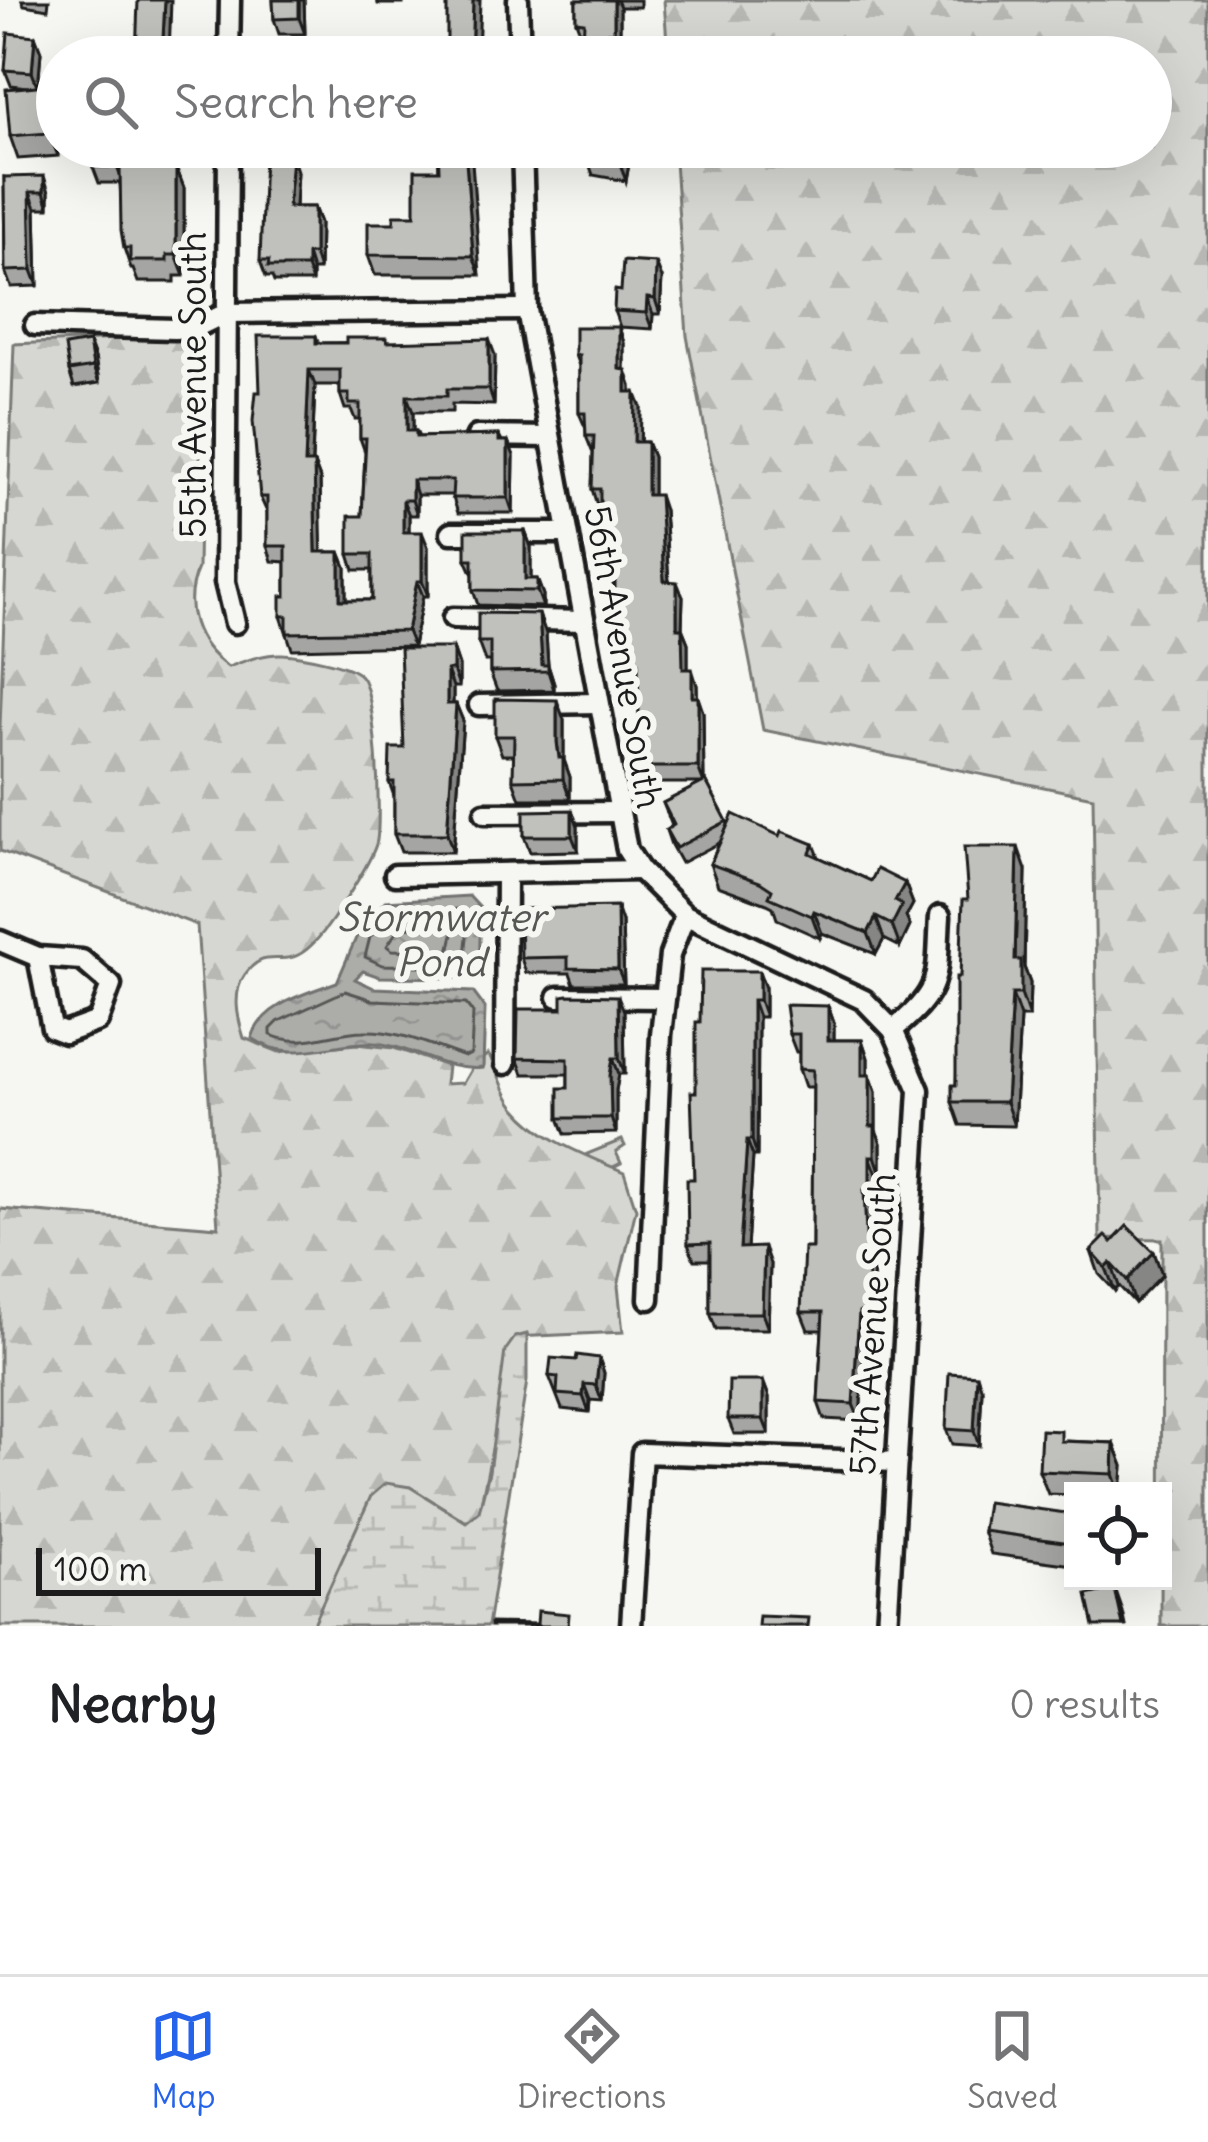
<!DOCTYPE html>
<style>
body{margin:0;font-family:Delius,sans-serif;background:#f2f2f2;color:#202124}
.controls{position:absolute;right:36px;bottom:36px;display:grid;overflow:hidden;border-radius:0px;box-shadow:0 12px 48px #0002}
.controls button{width:108px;height:108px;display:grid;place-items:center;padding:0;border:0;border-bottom:3px solid #e0e0e0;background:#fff;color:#202124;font:60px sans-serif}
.scale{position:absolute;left:36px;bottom:30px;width:285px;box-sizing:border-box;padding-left:12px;border:6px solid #1c1c1c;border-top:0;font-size:33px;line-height:42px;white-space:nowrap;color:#1c1c1c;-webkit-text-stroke:9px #f6f6f2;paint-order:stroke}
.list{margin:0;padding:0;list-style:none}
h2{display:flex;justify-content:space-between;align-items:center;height:156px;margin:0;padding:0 48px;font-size:51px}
h2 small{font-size:39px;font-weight:400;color:#757577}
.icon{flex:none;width:66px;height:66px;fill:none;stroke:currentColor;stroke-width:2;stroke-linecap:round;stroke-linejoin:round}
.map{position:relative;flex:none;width:1208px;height:1626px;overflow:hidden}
.search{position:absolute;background:#fff;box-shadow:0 12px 48px #0002;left:36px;right:36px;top:36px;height:132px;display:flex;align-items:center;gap:30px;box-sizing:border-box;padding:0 42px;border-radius:66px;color:#757577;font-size:45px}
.sheet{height:348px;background:#fff}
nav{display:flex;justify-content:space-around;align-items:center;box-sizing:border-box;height:168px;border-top:3px solid #e0e0e0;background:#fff;font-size:33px;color:#757577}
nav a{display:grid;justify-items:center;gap:6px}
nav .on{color:#2563eb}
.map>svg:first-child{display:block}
</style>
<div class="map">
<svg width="1208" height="1626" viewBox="0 0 1208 1626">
<defs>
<pattern id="forest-firs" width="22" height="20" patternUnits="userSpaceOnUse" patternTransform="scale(3)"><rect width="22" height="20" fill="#d6d6d2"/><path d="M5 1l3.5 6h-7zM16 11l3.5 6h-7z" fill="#b7b7b4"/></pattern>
<pattern id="wetland-marsh" width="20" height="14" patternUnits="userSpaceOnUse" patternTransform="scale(3)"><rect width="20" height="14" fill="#d6d6d2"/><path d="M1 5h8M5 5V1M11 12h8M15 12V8" fill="none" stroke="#b7b7b4"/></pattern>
<pattern id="water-ripples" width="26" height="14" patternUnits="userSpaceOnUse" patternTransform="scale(3)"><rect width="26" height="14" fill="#acaca9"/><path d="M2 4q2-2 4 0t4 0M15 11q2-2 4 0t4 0" fill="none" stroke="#939391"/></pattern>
</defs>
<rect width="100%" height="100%" fill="#f6f6f2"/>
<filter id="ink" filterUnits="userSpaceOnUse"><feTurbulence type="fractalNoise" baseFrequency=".00833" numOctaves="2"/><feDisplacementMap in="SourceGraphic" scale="24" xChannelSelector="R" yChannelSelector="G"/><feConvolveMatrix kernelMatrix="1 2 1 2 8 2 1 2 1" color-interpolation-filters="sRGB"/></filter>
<g filter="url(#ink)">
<polygon fill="#d6d6d2" stroke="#797977" stroke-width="3" points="622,1140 625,1146 616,1152 621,1163 597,1175 587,1154"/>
<g fill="url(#forest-firs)" stroke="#797977" stroke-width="3">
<polygon points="664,0 1208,0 1208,1626 1161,1626 1162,1239 1100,1238 1093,797 763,730 687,336 674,147 1151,147 1151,57 668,57"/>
<path d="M 202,335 L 198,568 C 181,605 195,644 228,667 C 245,661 264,653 282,654 C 298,655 351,664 361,676 C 376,693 381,814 377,840 C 375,855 343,904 333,919 C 324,932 308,953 293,957 C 272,962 261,951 244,976 C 232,994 238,1019 244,1038 L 279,1052 L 356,1044 L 394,1048 L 447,1066 L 445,1084 L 463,1083 L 473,1066 L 488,1054 C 499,1071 502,1091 515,1107 C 543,1141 585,1155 624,1172 L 636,1209 L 618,1286 L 623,1332 L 515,1337 L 479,1513 L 467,1522 L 410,1487 L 371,1497 L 312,1626 L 0,1626 L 0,1209 L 218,1227 L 197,925 L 0,851 L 0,727 L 14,344 Z"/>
</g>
<polygon fill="url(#wetland-marsh)" stroke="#797977" stroke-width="3" points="527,1334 527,1381 488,1626 312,1626 371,1496 386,1483 410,1487 466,1522 479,1512 489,1472 505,1351 515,1337"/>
<path fill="url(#water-ripples)" stroke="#727271" stroke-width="3" d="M 469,896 L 481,909 L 479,971 L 470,978 L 380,977 L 363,971 L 355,979 L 374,988 L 473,992 L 485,1008 L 483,1068 C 441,1073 405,1040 362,1043 C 323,1045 288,1063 252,1038 C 262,1004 307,993 337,982 L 359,931 L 385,901 Z"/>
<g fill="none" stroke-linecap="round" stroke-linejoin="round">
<g stroke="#565654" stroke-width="3">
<polygon points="462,909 469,916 464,967 382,965 365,957 370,937 391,913"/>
<polygon points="448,925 454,930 449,952 392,950 387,946 399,928"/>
<path d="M 345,991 L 373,1000 L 466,1004 L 473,1013 L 471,1054 L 465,1057 C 432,1046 399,1030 364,1031 C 332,1031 302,1049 271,1035 L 271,1029 L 279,1021 Z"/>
</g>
<defs>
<g id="minor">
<polyline points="518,0 520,57"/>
<polyline points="229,57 230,0"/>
<polyline points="228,147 225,582 235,623"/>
<polyline points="522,147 527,310 627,850 640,870 685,915 864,1000 893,1030 919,1090 887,1626"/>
<polyline points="35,325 174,329 195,328 226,313 527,310"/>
<polyline points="477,436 550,437"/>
<polyline points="451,533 568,533"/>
<polyline points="453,618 583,621"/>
<polyline points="479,705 598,703"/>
<polyline points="485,813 618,812"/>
<polyline points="395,875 640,870"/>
<polyline points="0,941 38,957 82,960 111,985 98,1021 65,1033 52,1028 38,957"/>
<polyline points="558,997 665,998"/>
<path d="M 893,1030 C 944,989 936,977 940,916"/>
<polyline points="505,1064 506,875"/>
<polyline points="649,1299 661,1035 670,955 685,915"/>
<polyline points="631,1626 642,1453 897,1462"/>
</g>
</defs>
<use href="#minor" stroke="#1c1c1c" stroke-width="27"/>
<use href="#minor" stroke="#f6f6f2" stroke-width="18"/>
</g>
<g fill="#a5a5a3" stroke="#1c1c1c" stroke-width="3" fill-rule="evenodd">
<polygon points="22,0 49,0 48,9 24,5"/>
<polygon points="273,0 304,0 305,34 279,34 274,19"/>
<polygon points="377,0 403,0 403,4 378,4"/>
<polygon points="576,0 640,0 640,7 620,7 620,47 614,47 614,57 588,57 583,45 583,37 582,37 576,21"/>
<polygon points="35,36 41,52 38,86 46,85 54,109 58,156 18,159 10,136 27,87 11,85 5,70"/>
<polygon points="123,147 123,167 176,167 184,188 184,276 175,276 175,282 138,282 133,269 131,269 124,248 120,183 99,183 93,167"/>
<polygon points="150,147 176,147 176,150 151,150"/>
<polygon points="438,147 480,275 375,275 368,255 394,223 415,215 439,170"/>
<polygon points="632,147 626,181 593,175 585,152"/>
<polygon points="297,171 295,207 314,207 320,223 319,270 312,270 312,282 274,282 272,277 266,277 260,261"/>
<polygon points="4,177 49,192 49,208 36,208 38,286 11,287 5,271"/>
<polygon points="662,278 660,314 653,314 652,329 620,327 614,311 621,291"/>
<polygon points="619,327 624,343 624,370 631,386 631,392 641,407 640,442 647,442 653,457 653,495 664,510 669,582 683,597 682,628 688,643 688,669 697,685 697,697 703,712 704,782 706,781 728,824 814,844 819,857 871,881 905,883 913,904 906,917 910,926 900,947 884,939 876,954 822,933 820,938 777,919 773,907 767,904 718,886 710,864 719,843 681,863 671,845 666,830 672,826 663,803 702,783 648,783 643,767 646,730 639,715 638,679 632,679 623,655 623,633 621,633 615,617 615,589 609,574 609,530 606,530 600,515 600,505 597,505 592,489 593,451 592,451 586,436 586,429 579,413 579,366 575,355"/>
<path d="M 316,336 L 319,343 L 389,342 L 495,355 L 494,405 L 452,404 L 452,412 L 413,412 L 413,431 L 416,431 L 419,437 L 499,435 L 502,441 L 508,441 L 514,456 L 513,513 L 458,513 L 452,495 L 417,495 L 417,515 L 409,515 L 409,532 L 428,547 L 428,596 L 423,596 L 413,646 L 292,649 L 281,616 L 286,596 L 286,562 L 272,561 L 267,546 L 267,512 L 260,497 L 260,392 ZM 315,385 L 340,385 L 340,394 L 345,409 L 351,409 L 355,419 L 360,419 L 360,438 L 365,452 L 362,516 L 349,554 L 354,570 L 372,570 L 372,600 L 346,600 L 346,567 L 340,552 L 321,552 L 320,479 L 314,463 L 312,463 Z"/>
<polygon points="89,342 95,358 99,383 74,387 69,371"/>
<polygon points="525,531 531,547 531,579 537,579 543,595 543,607 478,605 473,590 473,575 466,559"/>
<polygon points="546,634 548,665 554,684 554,690 497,691 490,672 490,661 485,661 478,642"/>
<polygon points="453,648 459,666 459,687 453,687 453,704 456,704 463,721 453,852 401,852 394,834 394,796 389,782 404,748"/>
<polygon points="564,720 564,760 570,777 570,799 520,799 513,780 514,755 502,755 495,736"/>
<polygon points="578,826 578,851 530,852 524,836"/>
<polygon points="1026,870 1024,967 1030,983 1029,1017 1020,1017 1014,1126 960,1125 952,1102 956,1085 960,977 968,899"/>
<polygon points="622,922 624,984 574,984 570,973 526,973 521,958"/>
<polygon points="765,988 765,1017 758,1017 757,1156 753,1156 747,1247 770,1264 768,1329 716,1329 710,1313 710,1260 694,1260 688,1244 694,1179 700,1022"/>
<polygon points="828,1006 834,1023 834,1040 862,1040 868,1058 868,1075 870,1075 876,1092 876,1130 881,1143 881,1174 877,1174 876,1207 871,1207 874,1295 872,1330 865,1330 860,1421 824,1419 818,1402 822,1330 808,1330 801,1312 812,1248 813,1087 805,1087 799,1069 799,1052 796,1052 789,1034"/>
<polygon points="624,1011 625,1074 619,1074 616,1090 616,1133 565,1134 559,1118 568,1088 568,1074 523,1074 517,1058"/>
<polygon points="1112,1242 1154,1252 1162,1275 1135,1303 1119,1286 1115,1291 1099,1274 1091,1251"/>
<polygon points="599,1358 604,1373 602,1401 590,1400 589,1412 562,1409 549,1376 576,1360"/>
<polygon points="763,1381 769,1397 769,1434 734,1434 728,1419"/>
<polygon points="982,1390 979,1446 952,1444 946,1429"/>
<polygon points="1065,1441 1114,1443 1123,1466 1121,1491 1073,1491 1073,1495 1048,1494 1039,1471"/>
<polygon points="1073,1514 1073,1565 991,1554 983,1531"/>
</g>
<g fill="#868684" stroke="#1c1c1c" stroke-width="3">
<polygon points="165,0 171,0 169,57 162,57"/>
<polygon points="299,0 304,0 305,34 299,18"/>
<polygon points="473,0 480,0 478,57 471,57"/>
<polygon points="614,0 617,0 620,7 620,47 614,32"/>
<polygon points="608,32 614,47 614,57 608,45"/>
<polygon points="35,36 41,52 38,88 32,72"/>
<polygon points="46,85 54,109 58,156 49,133"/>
<polygon points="117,147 123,147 123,183 117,167"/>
<polygon points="465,147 471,147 480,275 473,256"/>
<polygon points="620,147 632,147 626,181 618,158"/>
<polygon points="292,156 297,171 294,223 288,207"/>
<polygon points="176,167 184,188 184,276 176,255"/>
<polygon points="44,176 49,192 49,208 44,192"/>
<polygon points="30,192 36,208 38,286 32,270"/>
<polygon points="314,207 320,223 319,270 314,254"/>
<polygon points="307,254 312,270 312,282 307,267"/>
<polygon points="656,263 662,278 660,314 655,299"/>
<polygon points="647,298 653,314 652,329 646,313"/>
<polygon points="619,327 624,343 624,384 619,369"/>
<polygon points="489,339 495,355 494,405 489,389"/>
<polygon points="89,342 95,358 99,383 93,367"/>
<polygon points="309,370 315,385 311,479 305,463"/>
<polygon points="626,370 631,386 631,407 626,392"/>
<polygon points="635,392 641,407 640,457 634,442"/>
<polygon points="407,396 413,412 413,446 407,431"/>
<polygon points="508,441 514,456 513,513 508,498"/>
<polygon points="647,442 653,457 653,510 647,495"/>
<polygon points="314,463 320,479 322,567 316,552"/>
<polygon points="412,480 417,495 417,515 412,500"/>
<polygon points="659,495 664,510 670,597 664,581"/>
<polygon points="403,500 409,515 409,547 403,532"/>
<polygon points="525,531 531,547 531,591 525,579"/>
<polygon points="422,532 428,547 428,596 422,581"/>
<polygon points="340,552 346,567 346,616 340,600"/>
<polygon points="537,579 543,595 543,607 537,591"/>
<polygon points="417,581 423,596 413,646 407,631"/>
<polygon points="677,582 683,597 682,628 688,643 688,685 683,669 677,628"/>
<polygon points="539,614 546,634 548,665 554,684 554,690 548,671 542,665"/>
<polygon points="453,648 459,666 459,687 453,670"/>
<polygon points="692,669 697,685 698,712 692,697"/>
<polygon points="447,670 453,687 453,721 447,704"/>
<polygon points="698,697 703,712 704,783 698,767"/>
<polygon points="557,700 564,720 564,760 570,777 570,799 563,779 557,742"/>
<polygon points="456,704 463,721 453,852 447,834"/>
<polygon points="572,810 578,826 578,851 572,836"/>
<polygon points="1018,847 1026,870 1024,967 1030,983 1029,1017 1021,994 1015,960"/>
<polygon points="905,883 913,904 906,917 910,926 900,947 892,925 895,901"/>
<polygon points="617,907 622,922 624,984 618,969"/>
<polygon points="814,911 822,933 820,938 812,916"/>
<polygon points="876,917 884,939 876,954 868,933"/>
<polygon points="759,971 765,988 765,1017 759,1000"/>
<polygon points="1012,994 1020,1017 1014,1126 1006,1102"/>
<polygon points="618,996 624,1011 625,1074 619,1058"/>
<polygon points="752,1000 758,1017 757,1156 752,1140"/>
<polygon points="828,1006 834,1023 834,1058 828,1040"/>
<polygon points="862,1040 868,1058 868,1092 862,1075"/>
<polygon points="613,1058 619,1074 616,1090 616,1133 611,1118 610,1075"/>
<polygon points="870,1075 876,1092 876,1130 881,1143 881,1174 875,1156 870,1126"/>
<polygon points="747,1140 753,1156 746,1264 740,1248"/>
<polygon points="870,1156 877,1174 876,1207 870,1190"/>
<polygon points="864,1190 871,1207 874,1295 872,1330 866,1312"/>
<polygon points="764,1247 770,1264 768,1329 762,1313"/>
<polygon points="1154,1252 1162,1275 1135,1303 1127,1280"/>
<polygon points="1111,1263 1119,1286 1115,1291 1106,1268"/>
<polygon points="859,1312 865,1330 860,1421 853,1404"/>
<polygon points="599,1358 604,1373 602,1401 596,1385"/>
<polygon points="977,1375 982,1390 979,1446 974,1431"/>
<polygon points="763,1381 769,1397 769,1434 763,1419"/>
<polygon points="584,1384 590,1400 589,1412 583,1396"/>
<polygon points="1114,1443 1123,1466 1121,1491 1119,1491 1113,1474"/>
<polygon points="1115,1589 1123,1612 1126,1626 1123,1626"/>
</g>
<g fill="#c0c0bd" stroke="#1c1c1c" stroke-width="3" fill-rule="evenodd">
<polygon points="138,0 165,0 162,57 136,57"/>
<polygon points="273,0 299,0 299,18 274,19"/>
<polygon points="447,0 473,0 471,57 447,57"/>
<polygon points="576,0 614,0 614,32 608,32 608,45 583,45 584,22 576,21"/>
<polygon points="8,33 35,36 32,72 5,70"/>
<polygon points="46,85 49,133 10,136 6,89"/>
<rect x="93" y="147" width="24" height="20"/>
<polygon points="438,147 465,147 473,256 368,255 368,223 394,223 394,215 415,215 415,170 439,170"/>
<polygon points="586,147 620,147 618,158 585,152"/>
<polygon points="264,154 292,156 288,207 314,207 314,254 307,254 307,267 268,267 269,261 260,261"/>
<polygon points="120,167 176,167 176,255 167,255 167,261 130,261 130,248 124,248 121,230"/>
<polygon points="44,176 44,192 30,192 32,270 5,271 4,177"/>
<polygon points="623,261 656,263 655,299 647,298 646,313 614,311 615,290 621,291"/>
<polygon points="575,327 619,327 619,369 626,370 626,392 635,392 634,442 647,442 647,495 659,495 664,581 677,582 677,628 682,628 683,669 692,669 692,697 698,697 698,767 643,767 647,715 639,715 638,663 626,663 623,655 623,617 615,617 615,574 609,574 608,515 600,515 600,489 592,489 594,436 586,436 585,413 579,413 579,355 575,355"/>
<path d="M 258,336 L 316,336 L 316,343 L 346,343 L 346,338 L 387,338 L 387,342 L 489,339 L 489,389 L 447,389 L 447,396 L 407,396 L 407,431 L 416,431 L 416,437 L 499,435 L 499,441 L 508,441 L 508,498 L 452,498 L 453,480 L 412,480 L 412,500 L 403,500 L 403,532 L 422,532 L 422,581 L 417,581 L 407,631 L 287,633 L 287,616 L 281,616 L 281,596 L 286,596 L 286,546 L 267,546 L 267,497 L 260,497 L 253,421 L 256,392 L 260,392 ZM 309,370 L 340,370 L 340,394 L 349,394 L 349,404 L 360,404 L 360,438 L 366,438 L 362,516 L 349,516 L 349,554 L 372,554 L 372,600 L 340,600 L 340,552 L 316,552 L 314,463 L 305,463 Z"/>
<polygon points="89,342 93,367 69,371 65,346"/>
<polygon points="466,531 525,531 525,579 537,579 537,591 473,590 473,559 466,559"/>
<polygon points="478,613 539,614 542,665 548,665 548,671 490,672 490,642 478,642"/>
<polygon points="400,648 453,648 453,670 447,670 447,704 456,704 447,834 394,834 394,782 389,782 390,748 404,748"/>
<polygon points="495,699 557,700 557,742 559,758 563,758 563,779 513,780 514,736 495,736"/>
<polygon points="706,781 727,821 676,848 666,830 674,825 663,803"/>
<polygon points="572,810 572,836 524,836 524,811"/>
<polygon points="733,814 780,836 782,831 814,844 810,853 871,881 877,869 905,883 895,901 902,905 892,925 876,917 868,933 814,911 812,916 769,897 772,890 760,882 710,864"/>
<polygon points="964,847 1018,847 1015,960 1021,960 1021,994 1012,994 1006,1102 952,1102 952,1085 956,1085 956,977 960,977 963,899 968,899"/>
<polygon points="617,907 618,969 568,968 568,957 521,958 520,909"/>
<polygon points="701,971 759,971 759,1000 752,1000 752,1140 747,1140 740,1248 764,1247 762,1313 710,1313 710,1243 688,1244 687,1179 694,1179 691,1092 696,1092 696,1022 700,1022"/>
<polygon points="568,995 618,996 619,1058 613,1058 610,1075 611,1118 559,1118 559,1088 568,1088 568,1059 517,1058 518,1009 562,1009 562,996"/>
<polygon points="785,1005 828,1006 828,1040 862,1040 862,1075 870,1075 870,1126 875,1126 875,1156 870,1156 870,1190 864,1190 868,1278 866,1312 859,1312 853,1404 818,1402 823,1312 801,1312 804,1248 812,1248 813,1070 799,1069 799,1034 789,1034"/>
<polygon points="1127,1226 1154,1252 1127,1280 1111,1263 1106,1268 1091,1251 1106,1236 1112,1242"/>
<polygon points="577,1355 599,1358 596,1385 584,1384 583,1396 557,1394 558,1377 549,1376 551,1358 576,1360"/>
<polygon points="949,1373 977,1375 974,1431 946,1429"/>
<polygon points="729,1381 763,1381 763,1419 728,1419"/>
<polygon points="1041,1430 1061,1431 1061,1441 1114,1443 1113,1474 1039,1471"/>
<polygon points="987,1502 1073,1514 1071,1543 983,1531"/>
<polygon points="1115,1589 1123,1626 1094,1626 1087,1595"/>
<polygon points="538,1611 569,1614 568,1626 491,1626 491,1623 537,1624"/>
<polygon points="759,1616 809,1618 808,1626 758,1626"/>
</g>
</g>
<g text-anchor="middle" stroke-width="12" stroke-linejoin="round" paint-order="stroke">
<g font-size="36" fill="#1c1c1c" stroke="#f6f6f2">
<text transform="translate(193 385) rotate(-90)" y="13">55th Avenue South</text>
<text transform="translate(624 657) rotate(80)" y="13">56th Avenue South</text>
<text transform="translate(872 1324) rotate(-86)" y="13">57th Avenue South</text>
</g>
<g font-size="39" font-style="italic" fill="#565654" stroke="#f6f6f2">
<text x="441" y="931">Stormwater<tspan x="441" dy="45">Pond</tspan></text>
</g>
</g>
</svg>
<div class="controls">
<button><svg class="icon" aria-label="locate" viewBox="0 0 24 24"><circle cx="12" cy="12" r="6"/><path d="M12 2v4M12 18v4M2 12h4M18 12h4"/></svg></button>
</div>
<div class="scale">100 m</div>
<div class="search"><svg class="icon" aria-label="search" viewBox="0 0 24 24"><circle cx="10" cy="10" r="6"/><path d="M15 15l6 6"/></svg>Search here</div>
</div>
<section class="sheet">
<h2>Nearby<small>0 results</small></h2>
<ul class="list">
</ul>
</section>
<nav>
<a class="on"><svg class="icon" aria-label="map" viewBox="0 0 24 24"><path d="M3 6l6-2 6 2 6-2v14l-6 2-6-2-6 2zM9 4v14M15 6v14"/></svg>Map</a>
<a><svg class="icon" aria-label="directions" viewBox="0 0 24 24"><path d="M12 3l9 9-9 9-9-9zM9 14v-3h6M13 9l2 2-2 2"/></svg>Directions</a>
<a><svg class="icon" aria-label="saved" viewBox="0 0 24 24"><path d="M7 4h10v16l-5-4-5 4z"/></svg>Saved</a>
</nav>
